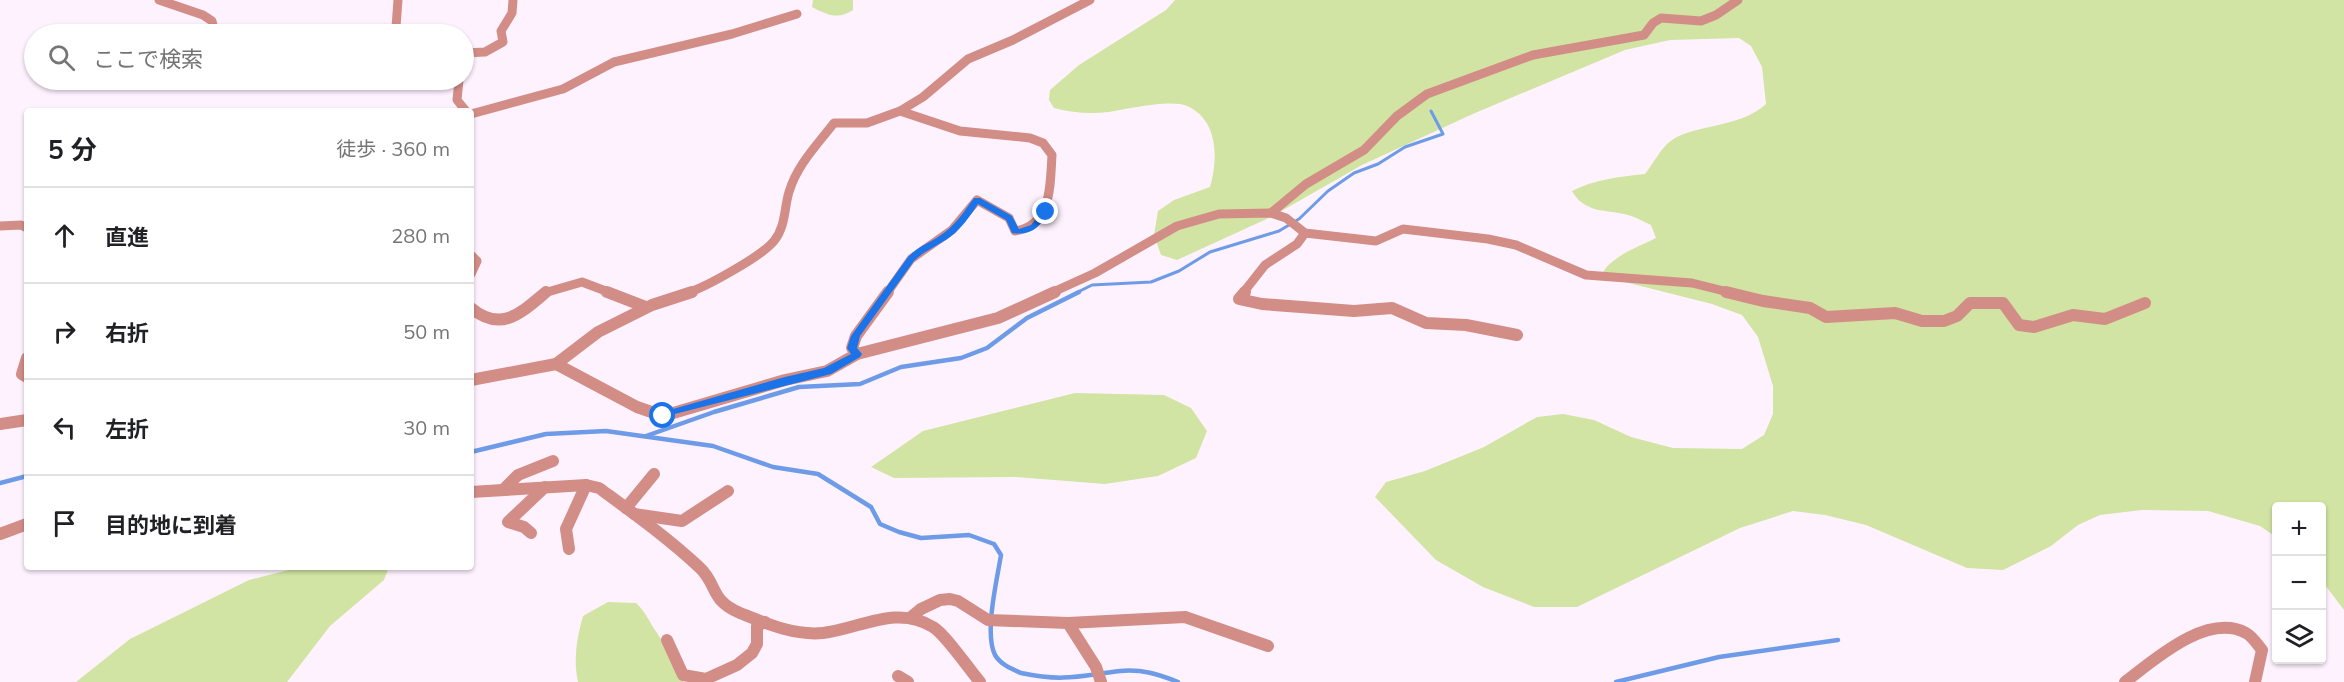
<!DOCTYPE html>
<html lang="ja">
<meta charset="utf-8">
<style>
body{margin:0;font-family:Mulish,"Noto Sans JP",sans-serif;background:#f2f2f2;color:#202124}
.controls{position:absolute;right:18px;bottom:18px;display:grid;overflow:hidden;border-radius:6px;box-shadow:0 2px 4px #0004}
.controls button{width:54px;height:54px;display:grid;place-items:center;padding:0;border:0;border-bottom:2px solid #e0e0e0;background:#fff;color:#202124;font:30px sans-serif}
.stop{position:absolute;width:18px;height:18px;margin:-14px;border:4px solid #1a73e8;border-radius:50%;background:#fff}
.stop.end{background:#1a73e8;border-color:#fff;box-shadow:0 2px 6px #0008}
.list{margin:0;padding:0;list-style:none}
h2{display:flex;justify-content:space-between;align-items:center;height:78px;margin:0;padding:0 24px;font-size:26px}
h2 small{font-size:20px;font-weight:400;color:#757577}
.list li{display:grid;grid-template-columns:39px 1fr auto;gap:18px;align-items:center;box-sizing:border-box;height:96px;padding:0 24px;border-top:2px solid #e0e0e0}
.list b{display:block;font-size:22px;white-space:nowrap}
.list em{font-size:20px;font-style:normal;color:#757577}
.icon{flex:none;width:33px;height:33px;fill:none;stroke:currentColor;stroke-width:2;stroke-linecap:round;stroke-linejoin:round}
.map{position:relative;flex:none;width:2344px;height:682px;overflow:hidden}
.search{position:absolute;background:#fff;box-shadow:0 2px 4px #0004;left:24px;top:24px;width:450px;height:66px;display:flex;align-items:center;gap:15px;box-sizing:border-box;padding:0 21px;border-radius:33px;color:#757577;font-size:22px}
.panel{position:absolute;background:#fff;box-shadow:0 2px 4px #0004;left:24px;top:108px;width:450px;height:462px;border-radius:6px}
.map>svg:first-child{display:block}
</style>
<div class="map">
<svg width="2344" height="682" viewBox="0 0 2344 682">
<rect width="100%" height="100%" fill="#fff2ff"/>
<g fill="#d1e4a3">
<path d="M 813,0 L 853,0 L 853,10 C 838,20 827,15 812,7 Z"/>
<path d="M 1175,0 L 2344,0 L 2344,610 L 2322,581 L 2322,506 L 2276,506 L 2276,537 L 2260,526 L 2208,511 L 2142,510 L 2100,515 L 2078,525 L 2051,546 L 2003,570 L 1967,568 L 1866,525 L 1825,515 L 1793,511 L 1740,528 L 1577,607 L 1534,607 L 1483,587 L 1436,560 L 1375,497 L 1386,482 L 1425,471 L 1484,447 L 1537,417 L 1563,414 L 1594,420 L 1631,437 L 1673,448 L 1742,449 L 1764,435 L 1773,414 L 1773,386 L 1758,337 L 1742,315 L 1712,304 L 1601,276 C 1609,257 1638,247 1656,238 L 1651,225 C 1644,222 1636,217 1628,215 C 1606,209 1585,214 1572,191 C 1595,179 1619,177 1645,174 C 1652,165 1659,152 1667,144 C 1689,123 1738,130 1766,104 L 1762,67 L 1751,46 L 1739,38 L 1670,40 L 1625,50 L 1475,113 L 1362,165 L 1271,217 L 1177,260 L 1161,255 L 1154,235 L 1158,211 L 1174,200 L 1210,187 C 1218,160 1219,120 1187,106 C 1171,99 1127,109 1109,112 C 1090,114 1073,113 1054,108 L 1049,100 L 1050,90 L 1079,65 L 1166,10 Z"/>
<polygon points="1075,393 1164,395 1191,408 1207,431 1196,458 1158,476 1105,484 1015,477 894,478 871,467 923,431"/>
<polygon points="301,567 389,567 384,580 330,626 287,682 76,682 130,639 249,580"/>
<path d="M 608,602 L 636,603 C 646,612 649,622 657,633 C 671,655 676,655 683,682 L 578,682 C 573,660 577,637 583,616 Z"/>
</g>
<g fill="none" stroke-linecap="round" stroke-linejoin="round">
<polyline stroke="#6d9be8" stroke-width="3" points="1076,293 1092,285 1151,282 1179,271 1210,252 1279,231 1299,219 1328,191 1354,173 1378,164 1405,147 1443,134 1431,111"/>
<g stroke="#6d9be8" stroke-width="4.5">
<polyline points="646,436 714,412 799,387 860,384 901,367 961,358 987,348 1027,318 1079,292"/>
<path d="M 471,452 L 546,434 L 606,431 L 713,446 L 773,467 L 818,474 L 871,507 L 880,524 L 899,532 L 921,538 L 969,535 L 994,544 L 1001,555 C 997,580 984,633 995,655 C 1001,665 1012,669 1021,673 C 1064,682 1079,676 1120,671 C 1142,669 1158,674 1178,682"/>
<polyline points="0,483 27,476"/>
<polyline points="1616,682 1719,657 1838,640"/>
</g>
<g stroke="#d28e86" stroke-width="9">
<polyline points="159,0 203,15 212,21 215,34"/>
<polyline points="398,0 396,27 406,34"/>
<polyline points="464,53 485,52 503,42 501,31 512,13 513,0"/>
<polyline points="459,80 457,100 466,111"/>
<polyline points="471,114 563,89 614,62 732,34 797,14"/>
<polyline points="1271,213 1306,184 1364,150 1397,116 1427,94 1533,55 1644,35 1653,23 1661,18 1701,21 1716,15 1738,0"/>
<polyline points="0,226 21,225 27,228"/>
<polyline points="471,255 477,261 471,274"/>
<polyline points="544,293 582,282 611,293"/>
<path d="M 687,293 C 706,287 762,256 774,241 C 786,226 784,208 789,192 C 797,165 817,145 834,123 L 867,123 L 900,111 L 923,97 L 968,59 L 1013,40 L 1090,0"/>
<path d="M 887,293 L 911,259 L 952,230 L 977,200 L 1009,218 L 1015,231 C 1052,225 1050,186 1052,155 L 1043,143 L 1030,138 L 960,131 L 900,111"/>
<polyline points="1051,293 1095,273 1177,226 1219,214 1271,213 1286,218 1305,233 1376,241 1403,229 1488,239 1516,245 1586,275 1692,283 1732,293"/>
<polyline points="1243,293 1265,265 1297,244 1305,233"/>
</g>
<g stroke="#d28e86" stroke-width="12">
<polyline points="607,292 646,307"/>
<polyline points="1245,292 1239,299 1262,304 1354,311 1392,308 1426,323 1466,325 1517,335"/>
<polyline points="1726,292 1763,301 1810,308 1826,317 1895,313 1922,321 1944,321 1957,316 1970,303 2003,303 2019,325 2034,327 2073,315 2105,319 2145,303"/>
<path d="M 471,308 C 501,333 521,313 546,292"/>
<polyline points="857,354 852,348 856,336 888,292"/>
<polyline points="27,358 22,374 27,377"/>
<polyline points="556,364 637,407 663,416 785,380 827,371 857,354 998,318 1055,292"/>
<polyline points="471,380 556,364 598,332 652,305 692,292"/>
<polyline points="0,424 27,420"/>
<polyline points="503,490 518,475 553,461"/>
<path d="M 471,492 L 586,485 L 599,488 C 633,513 668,538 699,567 C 718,584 709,600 740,613 C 765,623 794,636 823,633 C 859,629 897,604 933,627 C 945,634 969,669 980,682"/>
<polyline points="626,508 654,474"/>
<polyline points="634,514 682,521 728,491"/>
<polyline points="531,533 524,527 508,522 545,487"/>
<polyline points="0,534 27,524"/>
<polyline points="569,549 566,529 586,485"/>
<polyline points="910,618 921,609 940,600 950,599 958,601 988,620 1068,623 1185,617 1268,646"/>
<polyline points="1068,623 1096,667 1101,682"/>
<polyline points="667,640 683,675 706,679 737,665 752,653 757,644 757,626 765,622"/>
<polyline points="898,676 908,682"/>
<path d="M 2125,682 C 2154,660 2207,612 2246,633 C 2252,636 2257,644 2262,650 L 2255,682"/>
</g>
</g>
<path fill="#1a73e8" d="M 974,198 L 980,198 L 1012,216 L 1019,229 L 1031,225 L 1042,211 L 1050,212 C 1039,227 1032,236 1012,233 L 1006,220 L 978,204 C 970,216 962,228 950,237 C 938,246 925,250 914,261 L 860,336 L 857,348 L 862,354 L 860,357 L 831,374 L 659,418 L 659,413 L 785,377 L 824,368 L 851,354 L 847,348 L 851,336 L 908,257 C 919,245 933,242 945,232 C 957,223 965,210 974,198 Z"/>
</svg>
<div class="controls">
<button>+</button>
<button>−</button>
<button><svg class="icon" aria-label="layers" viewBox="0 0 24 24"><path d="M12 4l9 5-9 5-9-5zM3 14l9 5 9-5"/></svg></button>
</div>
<div class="stop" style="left:663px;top:416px"></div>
<div class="stop end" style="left:1046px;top:212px"></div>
<div class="search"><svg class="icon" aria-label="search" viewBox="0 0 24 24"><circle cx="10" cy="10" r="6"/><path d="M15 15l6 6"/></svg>ここで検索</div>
<section class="panel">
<h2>5 分<small>徒歩 · 360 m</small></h2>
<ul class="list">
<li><svg class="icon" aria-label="ahead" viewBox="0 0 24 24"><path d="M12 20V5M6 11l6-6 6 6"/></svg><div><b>直進</b></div><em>280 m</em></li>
<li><svg class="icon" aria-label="right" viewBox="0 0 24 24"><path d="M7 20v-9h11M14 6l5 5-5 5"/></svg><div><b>右折</b></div><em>50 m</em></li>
<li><svg class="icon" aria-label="left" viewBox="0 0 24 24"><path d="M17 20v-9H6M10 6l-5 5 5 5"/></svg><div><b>左折</b></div><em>30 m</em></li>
<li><svg class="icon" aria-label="arrive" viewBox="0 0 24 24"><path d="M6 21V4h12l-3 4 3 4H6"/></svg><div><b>目的地に到着</b></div></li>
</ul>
</section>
</div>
